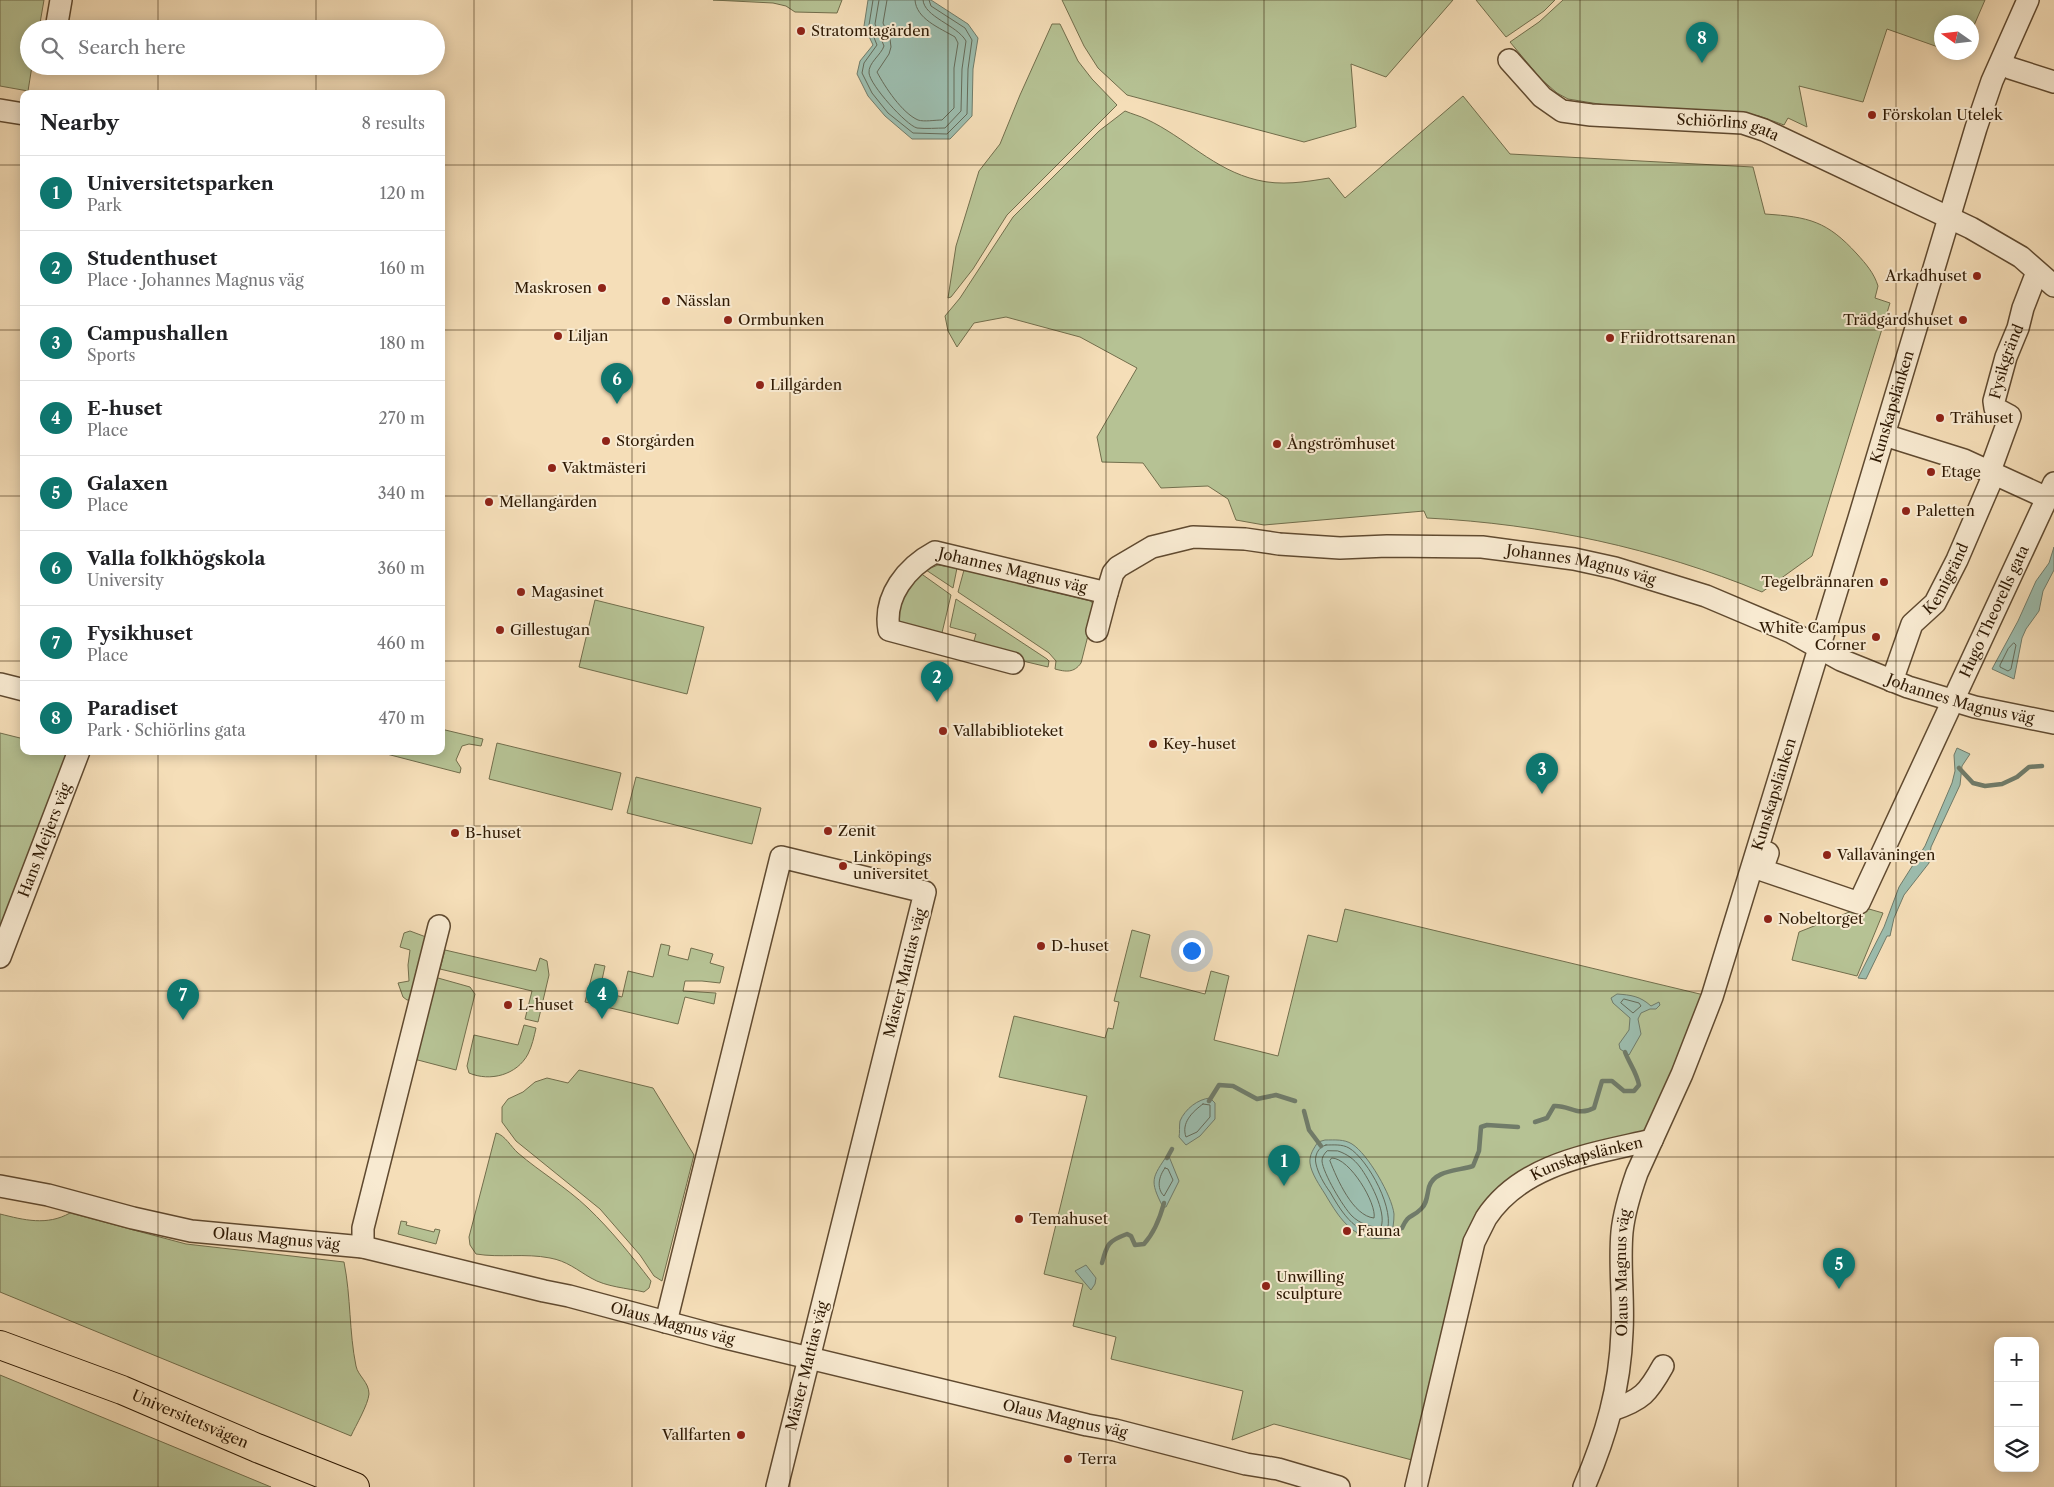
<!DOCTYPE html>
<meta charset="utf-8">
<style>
body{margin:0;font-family:"Libre Caslon Text",serif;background:#f6f6f6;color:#202124}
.controls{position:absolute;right:15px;bottom:15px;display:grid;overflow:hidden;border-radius:10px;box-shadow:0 2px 12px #0003}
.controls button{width:45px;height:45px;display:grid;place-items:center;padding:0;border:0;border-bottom:1px solid #e0e0e0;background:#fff;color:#202124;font:25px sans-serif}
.compass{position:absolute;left:1934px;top:15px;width:45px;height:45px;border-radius:50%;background:#fff;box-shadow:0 2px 12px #0003;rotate:284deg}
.you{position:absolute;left:1191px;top:950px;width:18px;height:18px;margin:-12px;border:4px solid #fff;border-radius:50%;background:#1a73e8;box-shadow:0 0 0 8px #1a73e833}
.badge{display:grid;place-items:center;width:32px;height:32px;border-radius:50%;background:#0f766e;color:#fff;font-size:16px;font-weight:700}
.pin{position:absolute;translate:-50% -41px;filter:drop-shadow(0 1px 2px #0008)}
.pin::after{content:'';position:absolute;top:26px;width:18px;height:15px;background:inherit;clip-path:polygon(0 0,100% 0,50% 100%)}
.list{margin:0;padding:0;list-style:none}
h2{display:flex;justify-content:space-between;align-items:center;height:65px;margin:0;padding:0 20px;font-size:21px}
h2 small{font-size:16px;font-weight:400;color:#757577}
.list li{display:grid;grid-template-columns:32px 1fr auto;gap:15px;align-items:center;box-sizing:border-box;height:75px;padding:0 20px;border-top:1px solid #e0e0e0}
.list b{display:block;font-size:19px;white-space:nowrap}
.list p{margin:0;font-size:16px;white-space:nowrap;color:#757577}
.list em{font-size:16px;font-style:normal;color:#757577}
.icon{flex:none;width:28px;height:28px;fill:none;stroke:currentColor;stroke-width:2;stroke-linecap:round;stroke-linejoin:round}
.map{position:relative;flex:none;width:2054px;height:1487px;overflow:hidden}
.search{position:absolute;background:#fff;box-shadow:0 2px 12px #0003;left:20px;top:20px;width:425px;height:55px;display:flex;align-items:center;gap:12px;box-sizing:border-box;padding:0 18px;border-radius:28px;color:#757577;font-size:19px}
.panel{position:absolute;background:#fff;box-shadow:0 2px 12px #0003;left:20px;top:90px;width:425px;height:665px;border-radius:10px}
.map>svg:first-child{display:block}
</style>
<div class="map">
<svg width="2054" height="1487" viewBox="0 0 2054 1487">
<rect width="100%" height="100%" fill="#f5deb8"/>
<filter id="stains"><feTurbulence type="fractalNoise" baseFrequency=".004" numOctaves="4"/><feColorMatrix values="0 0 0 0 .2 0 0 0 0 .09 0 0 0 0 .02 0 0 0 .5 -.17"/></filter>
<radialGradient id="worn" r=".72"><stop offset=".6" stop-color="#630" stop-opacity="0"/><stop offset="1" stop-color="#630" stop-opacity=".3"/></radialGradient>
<g fill="#b6c294" stroke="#726e4c">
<polygon points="0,0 44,0 39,29 29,29 29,66 32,66 28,91 0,86"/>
<polygon points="713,0 842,0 837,13 795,12 786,6 773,3"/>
<polygon points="1062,0 1453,0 1386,77 1351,64 1356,127 1304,142 1127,95 1098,68 1084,46"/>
<polygon points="1476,0 1555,0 1544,11 1506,37"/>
<polygon points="1563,0 1985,0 1972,30 1972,22 1942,22 1941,48 1887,29 1863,102 1799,86 1807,127 1788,118 1784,125 1759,116 1738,112 1605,105 1568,99 1557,93 1541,79 1510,42 1539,22"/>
<polygon points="1052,24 1060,24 1062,28 1078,61 1092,79 1117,105 1007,215 973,269 951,297 948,298 956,246 979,171 1000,144 1020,95"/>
<path d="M 1463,96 L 1510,154 L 1753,167 L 1765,214 C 1809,217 1827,221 1857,254 C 1866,264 1874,273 1878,286 L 1875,298 L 1890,303 L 1812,556 L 1762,592 C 1655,548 1543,524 1427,518 L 1424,511 L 1264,525 L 1236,520 L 1228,499 L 1208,486 L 1161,488 L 1143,463 L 1102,462 L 1097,437 L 1137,368 L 1080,337 L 1006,317 L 974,323 L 957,347 L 948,331 L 945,316 L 960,298 L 1013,217 L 1099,131 L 1125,111 C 1132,114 1140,116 1146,119 C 1185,137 1214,170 1257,180 C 1281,186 1305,182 1329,178 L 1345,198 Z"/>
<polygon points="938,565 957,568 953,588 926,570"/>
<polygon points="916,570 951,595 941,637 900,625 893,613"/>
<path d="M 964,570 L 1091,601 L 1095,608 L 1081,663 C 1074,673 1066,672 1055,669 L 1056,661 L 1049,653 L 958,592 Z"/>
<polygon points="956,599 1047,659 1049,661 1048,667 1006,657 973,644 976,634 950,627"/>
<polygon points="595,600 704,627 687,694 579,667"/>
<polygon points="441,729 483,739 481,746 469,744 462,746 456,760 461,768 460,773 375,751 441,751"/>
<polygon points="0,733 24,739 24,751 73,751 0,943"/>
<polygon points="497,743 621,773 612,810 489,779"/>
<polygon points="636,777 761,808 752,844 627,813"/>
<polygon points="1862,907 1883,913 1857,976 1792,960 1799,932"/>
<polygon points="1345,909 1704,995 1666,1089 1644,1134 1494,1192 1412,1460 1274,1424 1232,1440 1243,1391 1111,1359 1116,1337 1073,1326 1083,1284 1044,1274 1087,1096 999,1077 1014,1016 1105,1038 1108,1028 1113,1029 1119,1002 1114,1001 1132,930 1150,935 1140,977 1205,994 1211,971 1229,976 1214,1040 1278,1056 1308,935 1337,942"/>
<polygon points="410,931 426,937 410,1000 407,1000 403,997 398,983 409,981 408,965 410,950 400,947 404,933"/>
<polygon points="661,944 670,946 668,955 688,960 691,948 713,954 710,963 724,967 720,983 702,981 685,981 683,991 716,993 714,1004 685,997 678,1024 585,1002 595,964 605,966 602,980 606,982 604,992 622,997 628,971 653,977"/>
<polygon points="445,950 536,971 540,958 547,961 549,975 538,1022 525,1019 532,991 440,969"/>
<polygon points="438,978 470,987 475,994 456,1070 414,1059 434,979"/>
<path d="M 524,1025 L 536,1028 C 534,1037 532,1046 528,1054 C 517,1075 490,1082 469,1073 L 467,1066 L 474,1035 L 518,1045 Z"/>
<polygon points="579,1070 653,1088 694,1155 662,1281 654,1276 640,1255 600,1209 516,1141 502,1122 502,1107 508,1099 523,1092 535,1082 547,1078 568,1083"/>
<path d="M 496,1133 C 505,1135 511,1147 518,1153 C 540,1172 566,1187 588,1208 C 611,1230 631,1255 651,1281 L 649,1288 L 644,1292 C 627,1288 606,1287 591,1278 C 577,1270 567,1261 550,1258 C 525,1253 500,1258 476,1254 L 470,1245 L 469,1237 Z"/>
<path d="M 70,1213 L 186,1244 L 344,1262 C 351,1297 349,1332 356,1366 C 358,1376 369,1382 369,1394 C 368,1405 356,1425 351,1436 L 0,1292 L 0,1214 C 24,1220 47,1226 70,1213 Z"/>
<polygon points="401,1221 407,1222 406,1225 434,1232 435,1229 440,1230 436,1244 398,1234"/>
<polygon points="0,1375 271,1487 0,1487"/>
</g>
<g fill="#9cbcad" stroke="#707b69">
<polygon points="868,0 931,0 968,24 978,38 973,69 972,116 950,139 912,139 885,116 868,96 857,74 860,61 873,45 864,26"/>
<polygon points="2054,547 2054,570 2043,591 2039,611 2026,629 2022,638 2014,679 1992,669 2018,621 2036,581 2049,563"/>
<polygon points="1957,748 1970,754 1962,766 1960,785 1931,847 1929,863 1904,895 1894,918 1890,936 1887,936 1866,979 1858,978 1884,927 1899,887 1925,846 1952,783 1955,771 1954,755"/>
<path d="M 1617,994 C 1631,995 1640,996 1651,1006 L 1659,1002 L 1660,1005 L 1656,1009 L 1650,1009 L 1641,1013 L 1638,1019 L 1641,1034 L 1629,1055 L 1620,1049 L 1619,1044 L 1629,1030 L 1630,1018 L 1613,1003 L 1611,998 Z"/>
<path d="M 1210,1098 L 1215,1103 L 1215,1119 L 1200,1136 L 1186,1145 L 1179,1137 C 1180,1133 1179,1126 1180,1121 C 1185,1109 1198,1099 1210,1098 Z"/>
<path d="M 1325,1140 C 1335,1140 1344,1139 1352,1144 C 1368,1154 1392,1196 1394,1214 C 1394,1222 1393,1230 1390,1238 C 1355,1243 1341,1221 1325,1194 C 1320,1186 1311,1173 1310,1163 C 1309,1155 1314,1148 1318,1142 Z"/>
<path d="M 1168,1154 L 1179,1181 L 1166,1207 L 1163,1207 C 1149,1180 1152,1178 1168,1154 Z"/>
<polygon points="1086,1265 1096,1278 1095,1284 1091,1290 1075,1271"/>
</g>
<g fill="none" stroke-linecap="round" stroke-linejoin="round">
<g stroke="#656a58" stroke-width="1">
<polyline points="873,0 869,25 877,45 864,63 862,73 872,93 888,113 913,133 947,134 967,114 968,69 972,40 965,28 931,6 929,0"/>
<path d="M 879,0 L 875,24 L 884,46 C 881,55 868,63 869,73 C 870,85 906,125 917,128 C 926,129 937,128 945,128 L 961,111 L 962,69 L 966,41 C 957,25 924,17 923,0"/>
<path d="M 887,0 L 883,23 L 890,39 L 891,47 L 889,54 L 877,72 C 885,87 902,113 918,120 C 924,122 935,120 942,120 L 954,108 L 954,68 L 958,43 L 955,37 C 940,28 916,19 915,0"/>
<polygon points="2014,643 2016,645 2011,669 2008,671 2000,667 2000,665 2008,649"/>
<polygon points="1624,999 1639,1003 1641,1006 1633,1013 1621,1003"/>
<path d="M 1203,1104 L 1210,1105 L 1210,1117 L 1197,1132 L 1186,1137 C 1181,1123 1192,1112 1203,1104 Z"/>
<path d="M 1326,1145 C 1334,1145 1342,1144 1349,1148 C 1368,1159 1397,1212 1386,1233 C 1358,1239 1342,1213 1330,1192 C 1324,1184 1318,1173 1316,1164 C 1314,1156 1318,1147 1326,1145 Z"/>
<path d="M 1338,1151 C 1347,1154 1354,1159 1360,1167 C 1369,1179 1387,1212 1381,1227 C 1371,1228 1359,1223 1352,1216 C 1343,1207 1323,1173 1322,1161 C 1322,1157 1324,1154 1327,1151 Z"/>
<path d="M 1332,1158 C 1350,1158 1377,1204 1374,1218 C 1353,1216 1337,1179 1330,1161 Z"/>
<path d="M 1165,1168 L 1168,1169 L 1173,1180 L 1164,1196 C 1156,1188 1159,1176 1165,1168 Z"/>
</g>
<g stroke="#707b69" stroke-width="4.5">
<polyline points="1959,768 1973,783 1985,786 2002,784 2017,777 2029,767 2042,766"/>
<polyline points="1209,1101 1219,1085 1233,1086 1257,1099 1276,1095 1295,1101"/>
<polyline points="1304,1111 1309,1130 1321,1146"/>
<path d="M 1535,1122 L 1547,1118 L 1554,1106 C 1570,1105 1577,1117 1594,1108 L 1602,1081 L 1612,1081 L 1624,1091 L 1634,1091 L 1639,1085 C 1637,1073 1629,1063 1625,1052"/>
<polyline points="1167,1158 1172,1149"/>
<path d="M 1388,1229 L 1392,1232 L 1402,1228 C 1409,1213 1411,1219 1421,1209 C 1427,1204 1427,1195 1429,1187 C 1434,1170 1458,1171 1473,1166 L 1479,1151 L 1481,1127 L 1487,1125 L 1518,1127"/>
<path d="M 1102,1263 C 1107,1244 1108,1241 1127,1234 L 1131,1236 L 1135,1245 L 1144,1244 C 1154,1233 1160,1218 1164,1203"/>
</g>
<defs>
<g id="minor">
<polyline points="56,29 61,0"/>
<path id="s1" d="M 1509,60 L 1542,97 L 1562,111 L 1591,115 L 1743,123 L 1764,130 L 1971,228 L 2021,257 L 2054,286"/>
<polyline points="2010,68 2054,82"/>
<polyline points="0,110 24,114"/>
<polyline points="1894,438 1964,460 2047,498"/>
<path id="s2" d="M 1990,471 L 2010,416 L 1995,408 L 1994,401 L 2006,357 L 2018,328 L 2023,308 L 2037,272"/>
<path id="s3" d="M 1097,631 L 1107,593 L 1113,573 L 1118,567 L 1152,547 L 1193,537 L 1245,539 L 1279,544 L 1340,548 L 1387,546 L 1482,547 L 1574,559 L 1615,568 L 1706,596 L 1791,632 L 1841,660 L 1908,687 L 1975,707 L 2054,723"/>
<path id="s4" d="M 1013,663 L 889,630 C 883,596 907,567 935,552 L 1107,593"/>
<path id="s5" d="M 1892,681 L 1912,624 L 1935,603 L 1957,560 L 1994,474"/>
<polyline points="0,684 24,690"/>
<path id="s6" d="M 1768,853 L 1762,870 L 1859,903 L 2054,483"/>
<path id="s7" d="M 0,957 L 79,751"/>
<path id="s8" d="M 0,1186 L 48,1195 L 133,1218 L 191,1231 L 363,1247 L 544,1291 L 569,1296 L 718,1336 L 1087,1425 L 1115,1430 L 1246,1464 L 1278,1469 L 1339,1487"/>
<polyline points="363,1247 363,1228 439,926"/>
<polyline points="666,1322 781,857 925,892 777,1487"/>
<path d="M 1612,1410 C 1642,1400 1648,1393 1663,1366"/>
<path id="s9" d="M 1416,1487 L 1474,1242 C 1478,1234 1482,1226 1486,1218 C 1522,1163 1593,1154 1652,1140"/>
<path id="s10" d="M 1584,1487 C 1606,1436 1620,1388 1622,1332 C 1624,1299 1619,1265 1622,1232 C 1624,1212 1630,1193 1637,1173 L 1682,1074 L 1712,997 L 1859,518 L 1976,128 L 1992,81 L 2028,0"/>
</g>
<g id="major">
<path id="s11" d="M 0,1345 L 122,1390 L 257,1448 L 355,1487"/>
</g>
</defs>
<use href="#minor" stroke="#604a30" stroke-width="24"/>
<use href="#major" stroke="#2e1903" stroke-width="30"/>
<use href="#minor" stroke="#f8ead1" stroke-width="21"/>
<use href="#major" stroke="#f5deb8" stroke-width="28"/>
</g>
<path fill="none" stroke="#2e1903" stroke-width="1" stroke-opacity="0.55" d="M 158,0 L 158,29M 316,0 L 316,29M 474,0 L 474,1487M 632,0 L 632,1487M 790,0 L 790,1487M 948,0 L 948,1487M 1106,0 L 1106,1487M 1264,0 L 1264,1487M 1422,0 L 1422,1487M 1580,0 L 1580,1487M 1738,0 L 1738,1487M 1896,0 L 1896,1487M 158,66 L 158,94M 316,66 L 316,94M 0,165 L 24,165M 441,165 L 2054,165M 0,330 L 24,330M 441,330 L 2054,330M 0,496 L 24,496M 441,496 L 2054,496M 0,661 L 24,661M 441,661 L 2054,661M 158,751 L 158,1487M 316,751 L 316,1487M 0,826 L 2054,826M 0,991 L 2054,991M 0,1157 L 2054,1157M 0,1322 L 2054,1322"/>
<g fill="#8f2418" stroke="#f8ead1" stroke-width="2">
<circle cx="801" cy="31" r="5"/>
<circle cx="1872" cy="115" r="5"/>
<circle cx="1977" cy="276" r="5"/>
<circle cx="602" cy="288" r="5"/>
<circle cx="666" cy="301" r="5"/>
<circle cx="728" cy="320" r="5"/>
<circle cx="1963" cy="320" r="5"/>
<circle cx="558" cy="336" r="5"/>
<circle cx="1610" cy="338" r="5"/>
<circle cx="760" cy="385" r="5"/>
<circle cx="1940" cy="418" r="5"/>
<circle cx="606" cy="441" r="5"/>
<circle cx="1277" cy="444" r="5"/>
<circle cx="552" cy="468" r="5"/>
<circle cx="1931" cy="472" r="5"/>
<circle cx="489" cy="502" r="5"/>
<circle cx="1906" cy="511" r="5"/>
<circle cx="1884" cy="582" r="5"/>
<circle cx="521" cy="592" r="5"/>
<circle cx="500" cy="630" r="5"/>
<circle cx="1876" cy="637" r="5"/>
<circle cx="943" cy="731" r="5"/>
<circle cx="1153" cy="744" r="5"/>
<circle cx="828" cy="831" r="5"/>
<circle cx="455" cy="833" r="5"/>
<circle cx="1827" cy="855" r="5"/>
<circle cx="843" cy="866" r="5"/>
<circle cx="1768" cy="919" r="5"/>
<circle cx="1041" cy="946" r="5"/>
<circle cx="508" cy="1005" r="5"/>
<circle cx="1019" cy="1219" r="5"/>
<circle cx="1347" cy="1231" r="5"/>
<circle cx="1266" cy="1286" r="5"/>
<circle cx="741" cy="1435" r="5"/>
<circle cx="1068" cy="1459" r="5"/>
</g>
<g text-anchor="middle" stroke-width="4" stroke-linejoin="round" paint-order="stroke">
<g font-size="15" fill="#2e1903" stroke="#f8ead1" text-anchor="start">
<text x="811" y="36">Stratomtagården</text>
<text x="1882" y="120">Förskolan Utelek</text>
<text x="1967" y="281" text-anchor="end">Arkadhuset</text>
<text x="592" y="293" text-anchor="end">Maskrosen</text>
<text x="676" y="306">Nässlan</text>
<text x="738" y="325">Ormbunken</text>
<text x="1953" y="325" text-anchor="end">Trädgårdshuset</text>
<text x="568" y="341">Liljan</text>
<text x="1620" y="343">Friidrottsarenan</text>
<text x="770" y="390">Lillgården</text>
<text x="1950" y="423">Trähuset</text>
<text x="616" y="446">Storgården</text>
<text x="1287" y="449">Ångströmhuset</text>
<text x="562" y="473">Vaktmästeri</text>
<text x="1941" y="477">Etage</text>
<text x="499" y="507">Mellangården</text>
<text x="1916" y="516">Paletten</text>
<text x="1874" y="587" text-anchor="end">Tegelbrännaren</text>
<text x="531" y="597">Magasinet</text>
<text x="1866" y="633" text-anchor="end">White Campus<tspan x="1866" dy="17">Corner</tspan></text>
<text x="510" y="635">Gillestugan</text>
<text x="953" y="736">Vallabiblioteket</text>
<text x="1163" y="749">Key-huset</text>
<text x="838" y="836">Zenit</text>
<text x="465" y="838">B-huset</text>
<text x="1837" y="860">Vallavåningen</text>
<text x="853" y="862">Linköpings<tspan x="853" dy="17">universitet</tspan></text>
<text x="1778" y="924">Nobeltorget</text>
<text x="1051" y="951">D-huset</text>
<text x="518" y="1010">L-huset</text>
<text x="1029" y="1224">Temahuset</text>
<text x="1357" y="1236">Fauna</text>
<text x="1276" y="1282">Unwilling<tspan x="1276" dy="17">sculpture</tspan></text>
<text x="731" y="1440" text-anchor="end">Vallfarten</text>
<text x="1078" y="1464">Terra</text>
</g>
<g font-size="15" fill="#2e1903" stroke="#f8ead1">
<text dy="5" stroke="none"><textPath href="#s1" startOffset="241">Schiörlins gata</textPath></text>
<text dy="5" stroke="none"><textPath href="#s2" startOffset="124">Fysikgränd</textPath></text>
<text dy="5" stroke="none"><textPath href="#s10" startOffset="1130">Kunskapslänken</textPath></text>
<text dy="5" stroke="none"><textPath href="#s3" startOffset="540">Johannes Magnus väg</textPath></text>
<text dy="5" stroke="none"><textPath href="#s4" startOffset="305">Johannes Magnus väg</textPath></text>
<text dy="5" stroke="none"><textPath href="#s5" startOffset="118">Kemigränd</textPath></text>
<text dy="5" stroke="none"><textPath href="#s6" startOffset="442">Hugo Theorells gata</textPath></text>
<text dy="5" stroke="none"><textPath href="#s3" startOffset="945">Johannes Magnus väg</textPath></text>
<text dy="5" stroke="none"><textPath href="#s10" startOffset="725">Kunskapslänken</textPath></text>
<text dy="5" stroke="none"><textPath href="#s7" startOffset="125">Hans Meijers väg</textPath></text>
<text transform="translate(905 973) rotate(-76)" y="5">Mäster Mattias väg</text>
<text dy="5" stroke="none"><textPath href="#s9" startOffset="399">Kunskapslänken</textPath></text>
<text dy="5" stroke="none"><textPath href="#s8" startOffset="282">Olaus Magnus väg</textPath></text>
<text dy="5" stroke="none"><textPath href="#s10" startOffset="220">Olaus Magnus väg</textPath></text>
<text dy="5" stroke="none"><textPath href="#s8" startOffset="688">Olaus Magnus väg</textPath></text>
<text transform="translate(807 1366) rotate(-76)" y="5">Mäster Mattias väg</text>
<text dy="5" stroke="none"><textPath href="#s11" startOffset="204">Universitetsvägen</textPath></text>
<text dy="5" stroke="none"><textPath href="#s8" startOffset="1092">Olaus Magnus väg</textPath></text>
</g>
</g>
<rect width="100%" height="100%" filter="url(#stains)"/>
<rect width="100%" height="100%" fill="url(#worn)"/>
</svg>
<div class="controls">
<button>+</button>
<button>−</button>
<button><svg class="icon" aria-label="layers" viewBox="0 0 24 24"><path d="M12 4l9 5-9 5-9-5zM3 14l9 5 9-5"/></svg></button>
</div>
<svg class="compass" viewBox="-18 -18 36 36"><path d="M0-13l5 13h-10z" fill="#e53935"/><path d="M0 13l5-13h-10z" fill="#757577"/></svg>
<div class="you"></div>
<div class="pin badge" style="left:1284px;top:1186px">1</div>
<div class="pin badge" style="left:937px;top:702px">2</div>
<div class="pin badge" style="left:1542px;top:794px">3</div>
<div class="pin badge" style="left:602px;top:1019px">4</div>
<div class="pin badge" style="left:1839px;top:1289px">5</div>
<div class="pin badge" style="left:617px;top:404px">6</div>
<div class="pin badge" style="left:183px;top:1020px">7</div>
<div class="pin badge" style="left:1702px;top:63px">8</div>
<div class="search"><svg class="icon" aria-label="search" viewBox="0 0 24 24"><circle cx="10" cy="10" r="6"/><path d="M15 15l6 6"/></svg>Search here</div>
<section class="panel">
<h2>Nearby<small>8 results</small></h2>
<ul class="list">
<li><span class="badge">1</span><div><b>Universitetsparken</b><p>Park</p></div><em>120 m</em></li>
<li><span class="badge">2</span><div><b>Studenthuset</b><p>Place · Johannes Magnus väg</p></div><em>160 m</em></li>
<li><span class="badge">3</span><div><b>Campushallen</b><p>Sports</p></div><em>180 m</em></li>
<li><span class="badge">4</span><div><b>E-huset</b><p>Place</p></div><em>270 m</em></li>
<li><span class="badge">5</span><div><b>Galaxen</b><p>Place</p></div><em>340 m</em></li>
<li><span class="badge">6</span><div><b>Valla folkhögskola</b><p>University</p></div><em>360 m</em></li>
<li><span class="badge">7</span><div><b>Fysikhuset</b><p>Place</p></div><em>460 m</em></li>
<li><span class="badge">8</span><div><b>Paradiset</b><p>Park · Schiörlins gata</p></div><em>470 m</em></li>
</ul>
</section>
</div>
